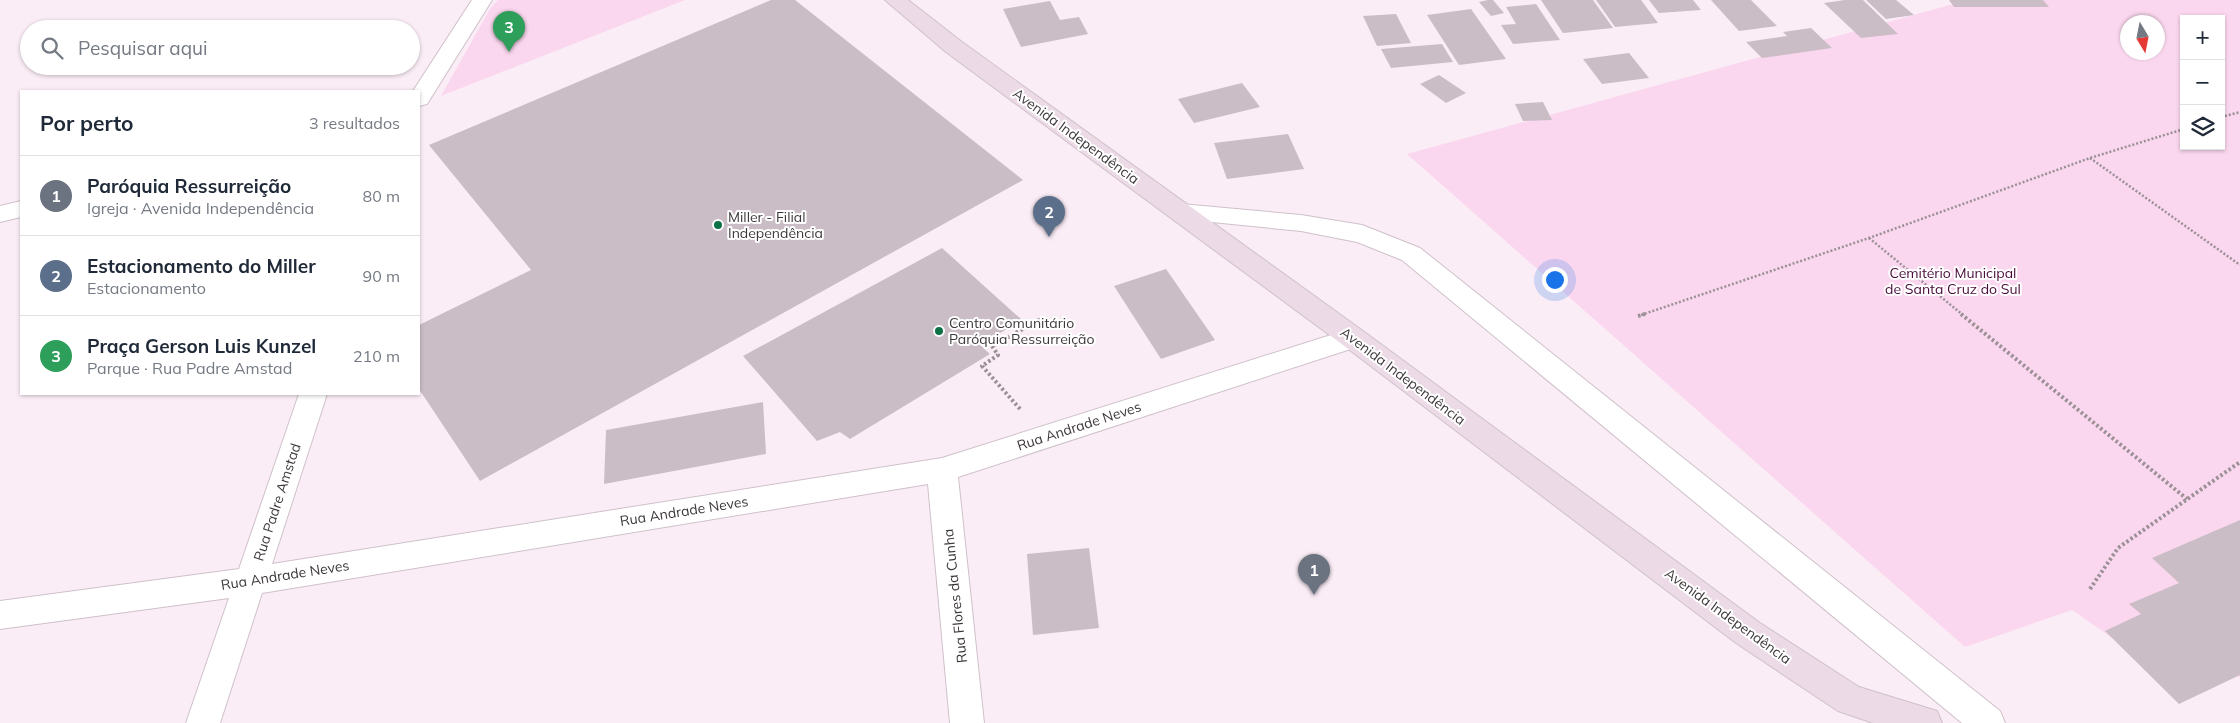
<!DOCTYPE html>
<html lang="pt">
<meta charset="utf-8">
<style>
body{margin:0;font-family:Mulish,sans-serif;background:#f2f2f3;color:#1f2937}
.controls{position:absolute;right:15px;top:15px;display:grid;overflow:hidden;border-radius:0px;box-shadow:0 1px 4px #0004}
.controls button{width:45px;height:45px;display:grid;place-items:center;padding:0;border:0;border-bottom:1px solid #e0e1e3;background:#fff;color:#1f2937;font:25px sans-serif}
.compass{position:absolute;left:2120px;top:15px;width:45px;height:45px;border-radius:50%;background:#fff;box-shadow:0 1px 4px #0004;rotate:170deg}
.you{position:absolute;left:1554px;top:279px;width:18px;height:18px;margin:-12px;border:4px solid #fff;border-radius:50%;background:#1a73e8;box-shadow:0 0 0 8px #1a73e833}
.badge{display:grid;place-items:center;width:32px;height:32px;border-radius:50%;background:#2563eb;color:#fff;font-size:16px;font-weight:700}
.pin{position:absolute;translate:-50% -41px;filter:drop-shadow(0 1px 2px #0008)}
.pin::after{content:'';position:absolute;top:26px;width:18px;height:15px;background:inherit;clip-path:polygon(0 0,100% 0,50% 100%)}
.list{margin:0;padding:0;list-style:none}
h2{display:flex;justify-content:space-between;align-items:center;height:65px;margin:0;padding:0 20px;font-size:21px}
h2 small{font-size:16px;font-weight:400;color:#747a83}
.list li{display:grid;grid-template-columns:32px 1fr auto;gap:15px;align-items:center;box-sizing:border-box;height:80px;padding:0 20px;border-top:1px solid #e0e1e3}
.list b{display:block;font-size:19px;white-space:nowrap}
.list p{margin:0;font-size:16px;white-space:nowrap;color:#747a83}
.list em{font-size:16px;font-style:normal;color:#747a83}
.icon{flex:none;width:28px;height:28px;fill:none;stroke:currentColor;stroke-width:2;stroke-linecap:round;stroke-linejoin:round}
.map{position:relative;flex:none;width:2240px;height:723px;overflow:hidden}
.search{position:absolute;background:#fff;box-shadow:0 1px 4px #0004;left:20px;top:20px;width:400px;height:55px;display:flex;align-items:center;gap:12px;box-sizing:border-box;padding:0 18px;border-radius:28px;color:#747a83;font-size:19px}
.panel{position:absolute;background:#fff;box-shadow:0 1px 4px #0004;left:20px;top:90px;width:400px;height:305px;border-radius:0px}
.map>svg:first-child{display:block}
</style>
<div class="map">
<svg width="2240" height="723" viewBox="0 0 2240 723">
<rect width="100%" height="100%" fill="#fbedf6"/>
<g fill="#fad7ee" fill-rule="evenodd">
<polygon points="498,0 685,0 441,96 490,9"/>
<path d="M 1968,0 L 2240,0 L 2240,677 L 2137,655 L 2072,610 L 1965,647 L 1407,154 ZM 2184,19 L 2221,19 L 2221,146 L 2184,146 ZM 2128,22 L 2158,22 L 2158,52 L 2128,52 Z"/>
</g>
<g fill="#cbbdc6">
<polygon points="771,0 795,0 1023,180 480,481 419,389 419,325 531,270 429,145"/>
<polygon points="1488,0 1493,0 1504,13 1491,16 1479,2"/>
<polygon points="1541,0 1593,0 1613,28 1563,33"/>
<polygon points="1596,0 1641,0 1658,23 1615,27"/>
<polygon points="1649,0 1693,0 1701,10 1659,13"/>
<polygon points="1711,0 1751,0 1777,26 1739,31"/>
<polygon points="1845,0 1863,0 1898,34 1861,38 1824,3"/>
<polygon points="1866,0 1896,0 1914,15 1886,19"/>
<polygon points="1949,0 2043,0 2049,7 1954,7"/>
<polygon points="1050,1 1060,20 1079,17 1088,34 1021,47 1003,9"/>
<polygon points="1536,4 1560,40 1513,44 1501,25 1516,24 1506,7"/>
<polygon points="1471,9 1506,59 1459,65 1427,15"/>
<polygon points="1396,14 1411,43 1377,46 1363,16"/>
<polygon points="1811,28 1832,48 1762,58 1746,42 1787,36 1783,32"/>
<polygon points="1442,44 1453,62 1391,68 1381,49"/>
<polygon points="1629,53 1649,78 1602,84 1583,59"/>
<polygon points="1439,75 1466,93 1446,103 1420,84"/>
<polygon points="1242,83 1260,107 1194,123 1178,99"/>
<polygon points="1543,102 1552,120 1523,121 1515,104"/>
<polygon points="1288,134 1304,169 1227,179 1214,143"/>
<polygon points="942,248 1022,320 980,345 990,354 850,439 840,432 817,441 743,356"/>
<polygon points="1166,269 1215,340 1161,359 1114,286"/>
<polygon points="763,402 766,454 604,484 606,430"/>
<polygon points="2240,520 2240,675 2179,704 2105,631 2141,614 2129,604 2179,583 2152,558"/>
<polygon points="1089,548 1099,628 1033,635 1027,554"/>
</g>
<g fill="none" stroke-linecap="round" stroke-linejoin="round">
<defs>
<g id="minor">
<polygon points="472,0 492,0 427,104 419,106 419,91 413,91"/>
<polygon points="21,201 21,217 0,222 0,206"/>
<polygon points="1181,204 1301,215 1362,225 1420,248 2000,711 2005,723 1962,723 1402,260 1357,242 1301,231 1172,218 1169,212 1172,206"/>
<polygon points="1353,328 1363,331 1367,338 1363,345 958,477 984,723 950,723 928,484 262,593 220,723 186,723 229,598 0,629 0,601 239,569 299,394 327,394 272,564 942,458"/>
</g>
<polygon id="secondary" points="885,0 908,0 962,42 1363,331 1760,623 1859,687 1937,711 1942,723 1873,723 1838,711 1736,643 1343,345 946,52"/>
</defs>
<use href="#minor" stroke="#cfc1ca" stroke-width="2"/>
<use href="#secondary" stroke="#cfc1ca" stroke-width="2"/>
<g stroke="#9a9096" stroke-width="2.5" stroke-dasharray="2 2" stroke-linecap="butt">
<polyline points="2221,117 2240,112"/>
<polyline points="2090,158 2240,265"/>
<polyline points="1869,238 1963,315"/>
<polyline points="1641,315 1869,238 2090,158 2184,129"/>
</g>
<g stroke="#9a9096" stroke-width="4" stroke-dasharray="2.5 2.5" stroke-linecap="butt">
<polyline points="1961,314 2187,499"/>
<polyline points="1638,316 1645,314"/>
<polyline points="1020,409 982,366 998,355 992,346 1041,319"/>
<polyline points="2090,589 2118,548 2240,462"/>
</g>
<use href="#minor" fill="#fff" fill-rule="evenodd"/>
<use href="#secondary" fill="#eddae7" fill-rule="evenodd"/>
</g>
<g fill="#0d7147" stroke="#fff" stroke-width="2">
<circle cx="718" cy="225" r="5"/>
<circle cx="939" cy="331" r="5"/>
</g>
<g text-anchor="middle" stroke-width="4" stroke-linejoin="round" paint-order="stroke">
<g font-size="14" fill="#3d383b" stroke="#fff">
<text transform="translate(1076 136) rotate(36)" y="5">Avenida Independência</text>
<text transform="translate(1403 376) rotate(37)" y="5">Avenida Independência</text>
<text transform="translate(1079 426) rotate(-18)" y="5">Rua Andrade Neves</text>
<text transform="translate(277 502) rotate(-72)" y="5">Rua Padre Amstad</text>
<text transform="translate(684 511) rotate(-9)" y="5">Rua Andrade Neves</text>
<text transform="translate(285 575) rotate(-9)" y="5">Rua Andrade Neves</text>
<text transform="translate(955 596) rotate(-96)" y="5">Rua Flores da Cunha</text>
<text transform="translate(1728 616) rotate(36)" y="5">Avenida Independência</text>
</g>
<g font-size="14" fill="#3d383b" stroke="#fff" text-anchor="start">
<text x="728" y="222">Miller - Filial<tspan x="728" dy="16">Independência</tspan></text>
<text x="949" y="328">Centro Comunitário<tspan x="949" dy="16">Paróquia Ressurreição</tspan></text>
</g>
<g font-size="14" fill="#480b3b" stroke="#fff">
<text x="1953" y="278">Cemitério Municipal<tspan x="1953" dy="16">de Santa Cruz do Sul</tspan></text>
</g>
</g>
</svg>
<div class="controls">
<button>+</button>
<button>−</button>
<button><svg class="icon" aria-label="layers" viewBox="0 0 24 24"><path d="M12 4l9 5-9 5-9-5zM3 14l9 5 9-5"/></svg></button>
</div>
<svg class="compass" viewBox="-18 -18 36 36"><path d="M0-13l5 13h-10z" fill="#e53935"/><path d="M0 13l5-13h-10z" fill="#747a83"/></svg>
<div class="you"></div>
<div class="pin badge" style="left:1314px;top:595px;background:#6b7280">1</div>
<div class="pin badge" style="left:1049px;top:237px;background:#5c6f8a">2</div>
<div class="pin badge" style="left:509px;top:52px;background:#2e9e5b">3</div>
<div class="search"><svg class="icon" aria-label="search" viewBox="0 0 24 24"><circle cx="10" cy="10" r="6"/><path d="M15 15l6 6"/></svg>Pesquisar aqui</div>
<section class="panel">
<h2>Por perto<small>3 resultados</small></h2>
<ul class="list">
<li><span class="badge" style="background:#6b7280">1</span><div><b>Paróquia Ressurreição</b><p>Igreja · Avenida Independência</p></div><em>80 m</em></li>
<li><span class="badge" style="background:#5c6f8a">2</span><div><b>Estacionamento do Miller</b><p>Estacionamento</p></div><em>90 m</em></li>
<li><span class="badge" style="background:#2e9e5b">3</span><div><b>Praça Gerson Luis Kunzel</b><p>Parque · Rua Padre Amstad</p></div><em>210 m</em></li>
</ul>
</section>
</div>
